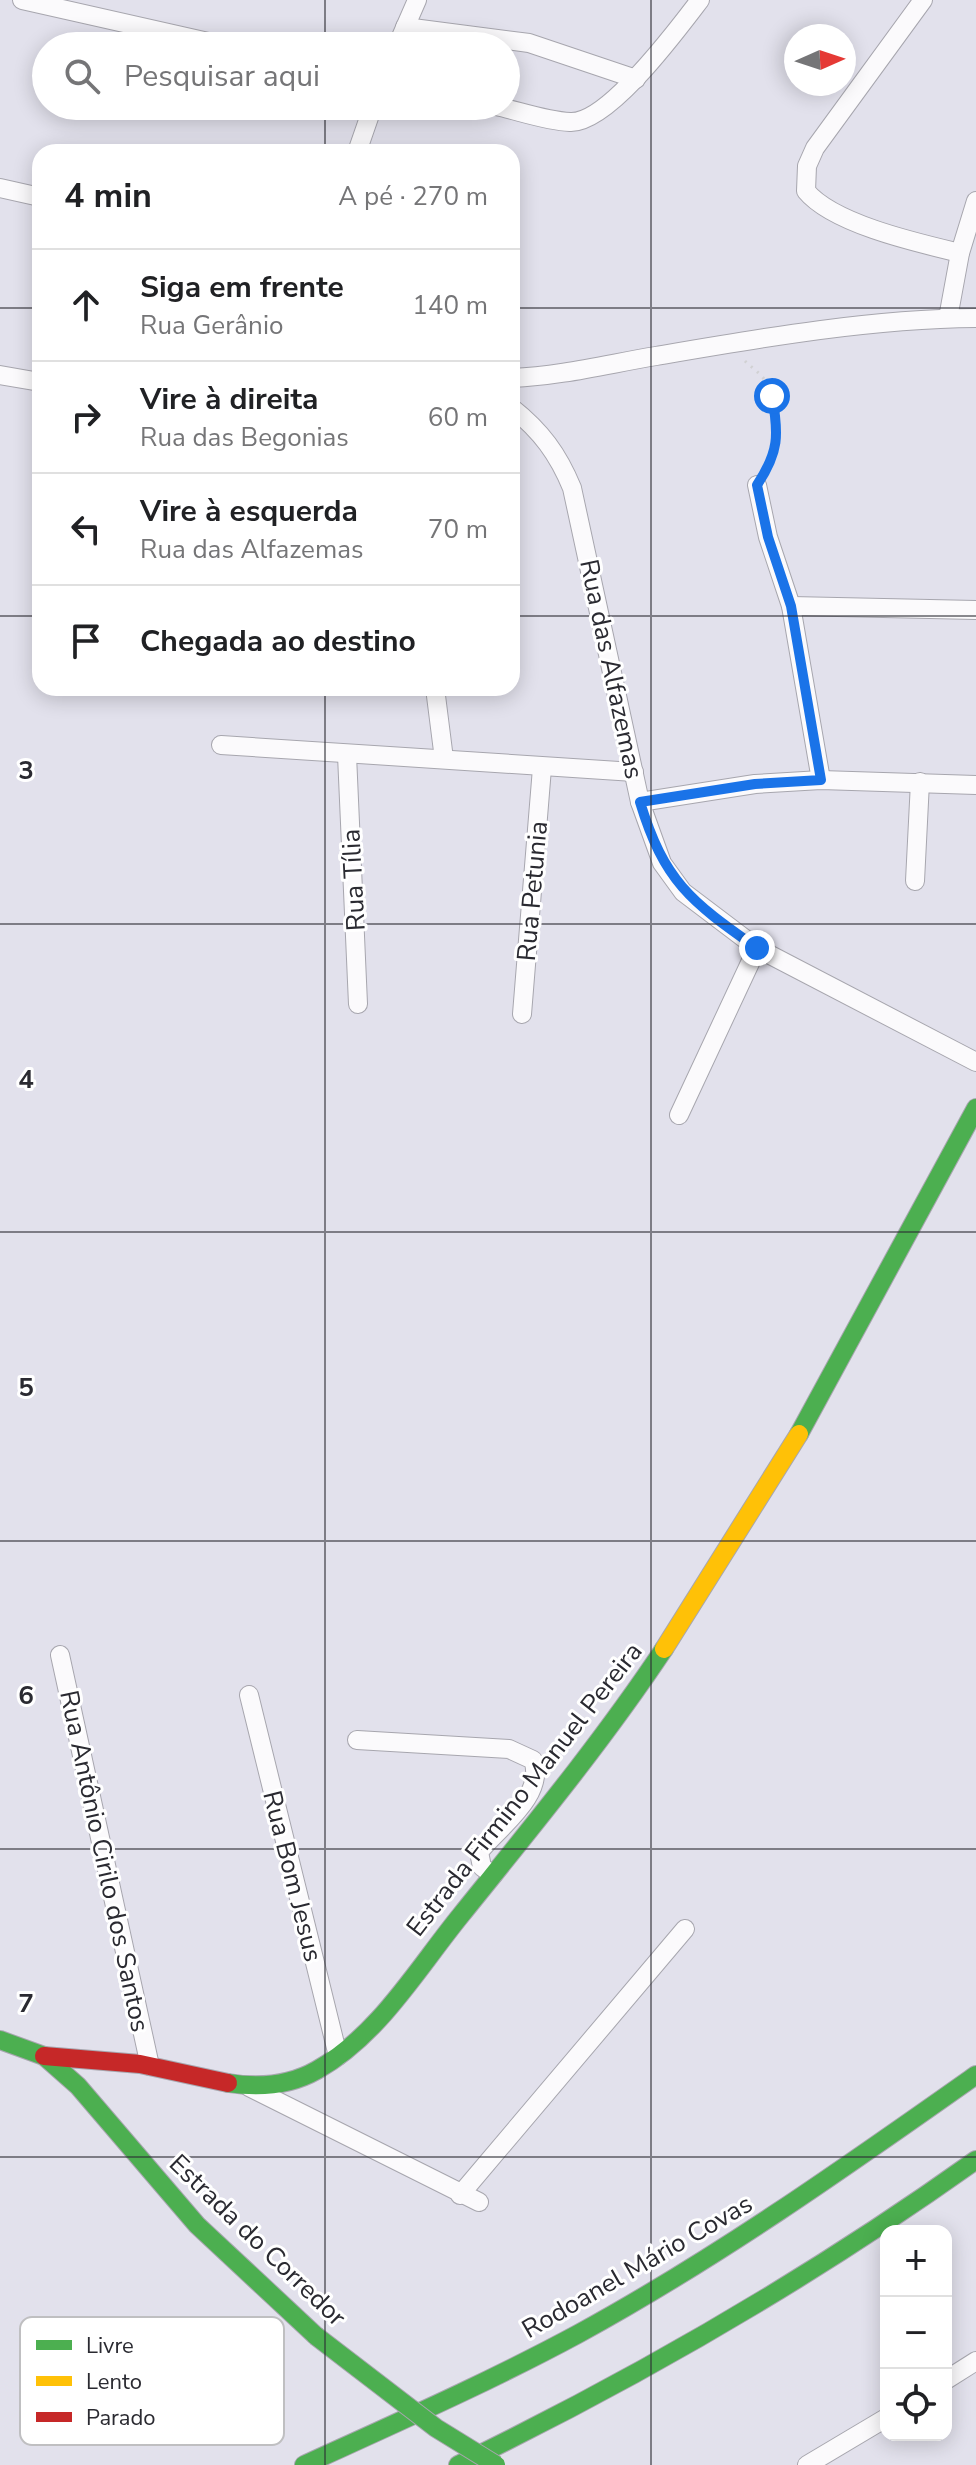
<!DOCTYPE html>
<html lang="pt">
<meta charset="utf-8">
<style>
body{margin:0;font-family:"Nunito Sans",sans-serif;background:#f2f2f2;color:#202124}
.controls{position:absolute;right:24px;bottom:24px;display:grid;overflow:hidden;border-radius:16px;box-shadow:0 4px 20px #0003}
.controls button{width:72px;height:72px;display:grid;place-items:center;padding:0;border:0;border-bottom:2px solid #e0e0e0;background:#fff;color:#202124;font:40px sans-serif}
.compass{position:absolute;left:784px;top:24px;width:72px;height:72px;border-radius:50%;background:#fff;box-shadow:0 4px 20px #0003;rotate:87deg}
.stop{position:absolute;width:24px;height:24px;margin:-18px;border:6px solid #1a73e8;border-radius:50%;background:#fff}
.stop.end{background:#1a73e8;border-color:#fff;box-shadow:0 2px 8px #0008}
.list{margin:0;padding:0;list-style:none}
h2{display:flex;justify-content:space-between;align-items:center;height:104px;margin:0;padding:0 32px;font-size:34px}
h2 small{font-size:26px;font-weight:400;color:#757577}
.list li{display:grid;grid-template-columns:52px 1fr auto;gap:24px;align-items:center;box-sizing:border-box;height:112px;padding:0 32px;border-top:2px solid #e0e0e0}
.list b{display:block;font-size:30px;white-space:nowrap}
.list p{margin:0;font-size:26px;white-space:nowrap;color:#757577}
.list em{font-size:26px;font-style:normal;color:#757577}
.icon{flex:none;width:44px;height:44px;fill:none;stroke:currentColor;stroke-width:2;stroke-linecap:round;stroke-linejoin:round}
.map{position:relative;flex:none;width:976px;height:2465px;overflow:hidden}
.search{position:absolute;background:#fff;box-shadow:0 4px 20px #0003;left:32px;top:32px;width:488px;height:88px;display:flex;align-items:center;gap:20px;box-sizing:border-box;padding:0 28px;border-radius:44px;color:#757577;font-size:30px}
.panel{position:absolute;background:#fff;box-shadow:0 4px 20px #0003;left:32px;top:144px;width:488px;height:552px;border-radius:24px}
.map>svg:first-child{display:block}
</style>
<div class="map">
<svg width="976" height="2465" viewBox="0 0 976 2465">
<rect width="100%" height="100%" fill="#e2e1ec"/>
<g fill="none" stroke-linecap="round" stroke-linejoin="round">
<defs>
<g id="street">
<polyline points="22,0 226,46"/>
<path d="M 923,0 L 815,148 L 807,166 L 806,191 C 833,224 918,243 960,253"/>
<polyline points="405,27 529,43 636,79"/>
<polyline points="397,46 417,0"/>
<path d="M 496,106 C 519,111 546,121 570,122 C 608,124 677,30 700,0"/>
<polyline points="357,152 373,106"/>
<polyline points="0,188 40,197"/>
<polyline points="948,318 960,253 976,201"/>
<polyline points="0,375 40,382"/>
<path d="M 512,378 C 561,376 608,364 656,356 C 761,338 869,319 976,318"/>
<path d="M 512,408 C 541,431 558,454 572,488 L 640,802 L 662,863 L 683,892 L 757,948 L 976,1062"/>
<polyline points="757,485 768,537 791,606 821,780"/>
<polyline points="791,606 976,610"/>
<polyline points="435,688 444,759"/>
<polyline points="221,745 634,772"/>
<polyline points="347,755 358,1004"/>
<polyline points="640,802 755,784 821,780 976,785"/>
<polyline points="915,881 920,782"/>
<polyline points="522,1014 542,768"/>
<polyline points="679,1115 757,948"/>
<polyline points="60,1655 150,2066"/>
<polyline points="249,1695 338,2056"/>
<path d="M 357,1740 L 509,1749 L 533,1760 C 546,1795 499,1827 479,1852 L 482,1867 L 493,1875"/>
<polyline points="249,2087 479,2202"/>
<polyline points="460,2195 685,1929"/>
<polyline points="946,2380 976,2361"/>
<polyline points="807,2465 886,2418"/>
</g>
<g id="fast">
<polyline points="799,1434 976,1108"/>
<polyline points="0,2040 44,2056 78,2086 197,2225 316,2336"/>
<path d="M 228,2083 C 259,2088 289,2086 317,2070 C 379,2035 417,1969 461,1915 C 531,1828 602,1742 664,1649"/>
<path d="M 304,2465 C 396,2423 489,2382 578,2334 C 717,2258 847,2166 976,2075"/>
<path d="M 458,2465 C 639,2377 812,2277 976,2160"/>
</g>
<polyline id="slow" points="664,1649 799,1434"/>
<polyline id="jam" points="44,2056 140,2064 228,2083"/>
</defs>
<use href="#street" stroke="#a7a6ae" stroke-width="20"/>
<use href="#fast" stroke="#a7a6ae" stroke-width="20"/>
<use href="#slow" stroke="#a7a6ae" stroke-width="20"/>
<use href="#jam" stroke="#a7a6ae" stroke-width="20"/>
<path stroke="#d1d1d3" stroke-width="3" stroke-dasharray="2 6" stroke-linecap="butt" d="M 745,361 C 751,367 759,372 764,379 C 781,403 782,447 766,472"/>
<use href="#street" stroke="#fbfafc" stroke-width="18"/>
<use href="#fast" stroke="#4caf50" stroke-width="18"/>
<use href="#slow" stroke="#ffc107" stroke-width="18"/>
<use href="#jam" stroke="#c62828" stroke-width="18"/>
<defs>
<polyline id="fast-bridge" points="316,2336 436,2428 496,2465"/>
</defs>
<use href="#fast-bridge" stroke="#a7a6ae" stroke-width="20" stroke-linecap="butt"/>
<use href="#fast-bridge" stroke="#4caf50" stroke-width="18"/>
</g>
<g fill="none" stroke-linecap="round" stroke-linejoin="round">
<path stroke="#1a73e8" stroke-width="10" d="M 757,948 C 690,901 664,881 640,802 L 755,784 L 821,780 L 791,606 L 768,537 L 757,485 C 779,452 779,435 772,396"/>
</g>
<path fill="none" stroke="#2a2a31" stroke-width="2" stroke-opacity="0.55" d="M 325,0 L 325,46M 651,0 L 651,2465M 325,106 L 325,152M 0,308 L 40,308M 512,308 L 976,308M 0,616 L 40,616M 512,616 L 976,616M 325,688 L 325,2465M 0,924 L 976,924M 0,1232 L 976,1232M 0,1541 L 976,1541M 0,1849 L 976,1849M 0,2157 L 976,2157"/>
<g text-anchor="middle" stroke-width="6" stroke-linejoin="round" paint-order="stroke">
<g font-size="26" fill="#2a2a31" stroke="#fff">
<text transform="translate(612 669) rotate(78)" y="9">Rua das Alfazemas</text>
<text transform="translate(353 880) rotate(-93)" y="9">Rua Tília</text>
<text transform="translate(532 891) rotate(-85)" y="9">Rua Petunia</text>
<text transform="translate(524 1789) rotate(-52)" y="9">Estrada Firmino Manuel Pereira</text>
<text transform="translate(105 1861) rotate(78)" y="9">Rua Antônio Cirilo dos Santos</text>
<text transform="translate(293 1876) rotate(76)" y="9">Rua Bom Jesus</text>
<text transform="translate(258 2240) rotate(44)" y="9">Estrada do Corredor</text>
<text transform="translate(637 2266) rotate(-30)" y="9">Rodoanel Mário Covas</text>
</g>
</g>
<rect x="20" y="2317" width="264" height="128" rx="12" fill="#fff" stroke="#bfbfc1" stroke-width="2"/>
<rect x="36" y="2340" width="36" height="10" fill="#4caf50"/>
<rect x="36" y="2376" width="36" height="10" fill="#ffc107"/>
<rect x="36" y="2412" width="36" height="10" fill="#c62828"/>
<g font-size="22" fill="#2a2a31">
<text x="86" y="2353">Livre</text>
<text x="86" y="2389">Lento</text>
<text x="86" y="2425">Parado</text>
</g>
<g font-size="26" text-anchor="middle" font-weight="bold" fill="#2a2a31" stroke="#fff" stroke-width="6" stroke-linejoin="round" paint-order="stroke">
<text x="26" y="779">3</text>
<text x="26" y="1088">4</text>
<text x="26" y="1396">5</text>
<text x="26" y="1704">6</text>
<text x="26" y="2012">7</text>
</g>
</svg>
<div class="controls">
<button>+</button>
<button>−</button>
<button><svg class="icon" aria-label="locate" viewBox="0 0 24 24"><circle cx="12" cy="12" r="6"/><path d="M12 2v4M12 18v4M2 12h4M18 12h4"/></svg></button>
</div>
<svg class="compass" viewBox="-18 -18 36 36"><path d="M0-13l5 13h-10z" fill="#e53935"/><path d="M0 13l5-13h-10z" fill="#757577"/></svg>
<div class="stop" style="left:772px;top:396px"></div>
<div class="stop end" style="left:757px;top:948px"></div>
<div class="search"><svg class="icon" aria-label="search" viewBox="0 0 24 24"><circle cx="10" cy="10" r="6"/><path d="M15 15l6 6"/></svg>Pesquisar aqui</div>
<section class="panel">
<h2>4 min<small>A pé · 270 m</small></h2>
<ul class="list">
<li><svg class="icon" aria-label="ahead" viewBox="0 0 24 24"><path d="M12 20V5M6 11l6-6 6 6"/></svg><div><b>Siga em frente</b><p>Rua Gerânio</p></div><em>140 m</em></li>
<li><svg class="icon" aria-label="right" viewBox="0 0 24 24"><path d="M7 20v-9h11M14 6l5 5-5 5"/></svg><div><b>Vire à direita</b><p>Rua das Begonias</p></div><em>60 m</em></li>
<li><svg class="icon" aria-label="left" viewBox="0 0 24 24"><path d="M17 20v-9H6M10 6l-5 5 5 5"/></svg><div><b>Vire à esquerda</b><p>Rua das Alfazemas</p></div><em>70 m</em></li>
<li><svg class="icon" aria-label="arrive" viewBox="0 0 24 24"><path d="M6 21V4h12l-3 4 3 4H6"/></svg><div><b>Chegada ao destino</b></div></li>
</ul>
</section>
</div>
